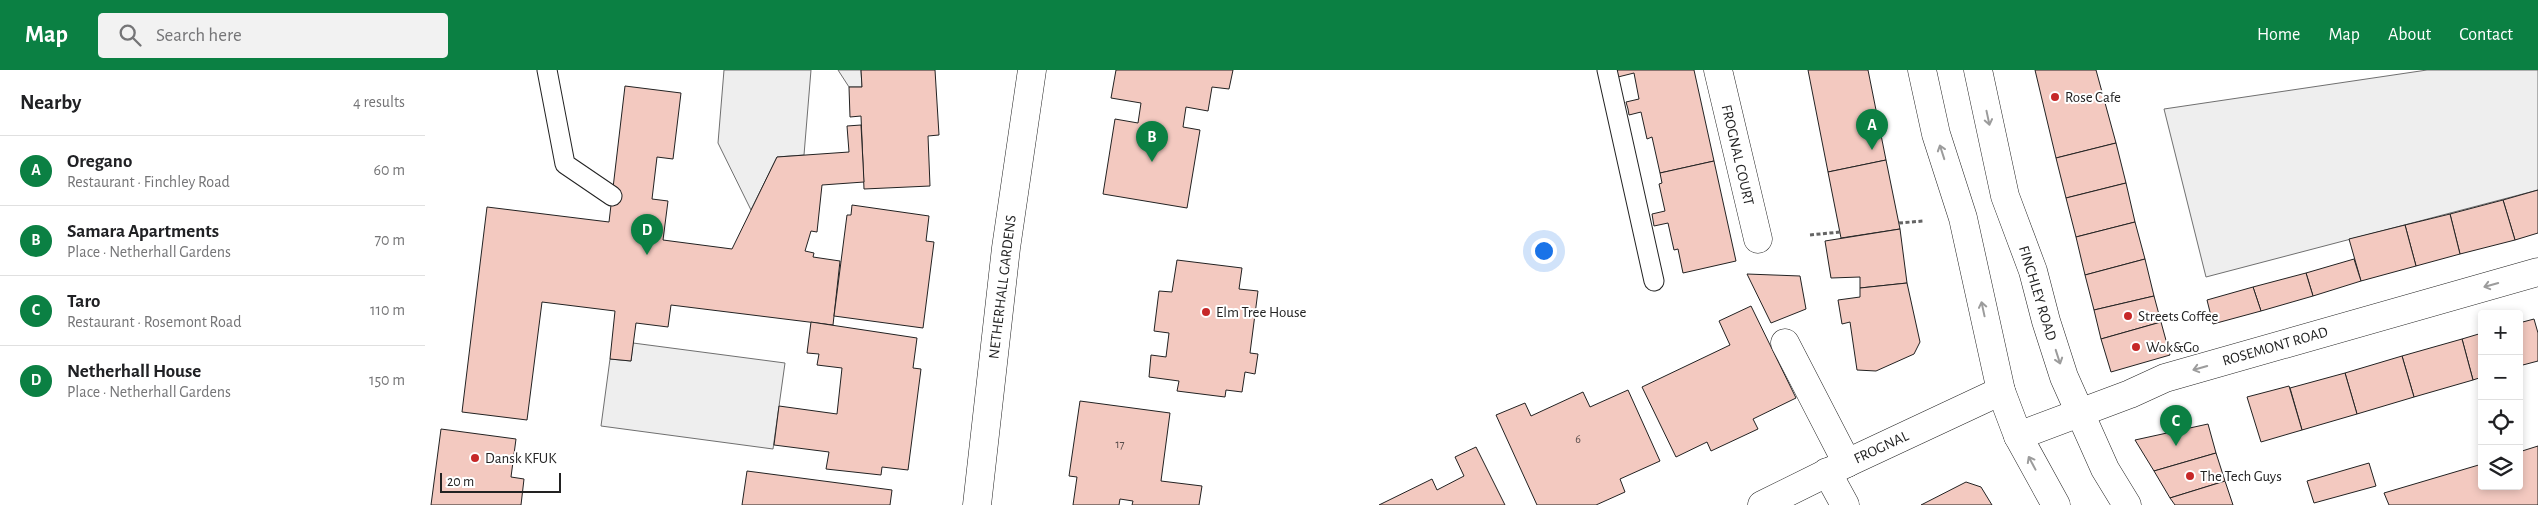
<!DOCTYPE html>
<meta charset="utf-8">
<style>
body{margin:0;font-family:"Alegreya Sans",sans-serif;background:#f2f2f2;color:#202124}
.controls{position:absolute;right:15px;bottom:15px;display:grid;overflow:hidden;border-radius:5px;box-shadow:0 2px 8px #0003}
.controls button{width:45px;height:45px;display:grid;place-items:center;padding:0;border:0;border-bottom:1px solid #e0e0e0;background:#fff;color:#202124;font:25px sans-serif}
.scale{position:absolute;left:15px;bottom:12px;width:121px;box-sizing:border-box;padding-left:5px;border:2px solid #222;border-top:0;font-size:14px;line-height:18px;white-space:nowrap;color:#222;-webkit-text-stroke:4px #fff;paint-order:stroke}
.you{position:absolute;left:1118px;top:180px;width:18px;height:18px;margin:-12px;border:4px solid #fff;border-radius:50%;background:#1a73e8;box-shadow:0 0 0 8px #1a73e833}
.badge{display:grid;place-items:center;width:32px;height:32px;border-radius:50%;background:#0b8043;color:#fff;font-size:16px;font-weight:700}
.pin{position:absolute;translate:-50% -41px;filter:drop-shadow(0 1px 2px #0008)}
.pin::after{content:'';position:absolute;top:26px;width:18px;height:15px;background:inherit;clip-path:polygon(0 0,100% 0,50% 100%)}
.list{margin:0;padding:0;list-style:none}
h2{display:flex;justify-content:space-between;align-items:center;height:65px;margin:0;padding:0 20px;font-size:21px}
h2 small{font-size:16px;font-weight:400;color:#757577}
.list li{display:grid;grid-template-columns:32px 1fr auto;gap:15px;align-items:center;box-sizing:border-box;height:70px;padding:0 20px;border-top:1px solid #e0e0e0}
.list b{display:block;font-size:19px;white-space:nowrap}
.list p{margin:0;font-size:16px;white-space:nowrap;color:#757577}
.list em{font-size:16px;font-style:normal;color:#757577}
.icon{flex:none;width:28px;height:28px;fill:none;stroke:currentColor;stroke-width:2;stroke-linecap:round;stroke-linejoin:round}
.map{position:relative;flex:none;width:2113px;height:435px;overflow:hidden}
header{display:flex;align-items:center;gap:30px;box-sizing:border-box;height:70px;padding:0 25px;background:#0b8043;color:#fff}
header strong{font-size:24px}
nav{display:flex;gap:28px;margin-inline-start:auto;font-size:18px}
.search{width:350px;height:45px;background:#f2f2f2;display:flex;align-items:center;gap:12px;box-sizing:border-box;padding:0 18px;border-radius:5px;color:#757577;font-size:19px}
main{display:flex}
aside{flex:1;background:#fff}
.map>svg:first-child{display:block}
</style>
<header>
<strong>Map</strong>
<div class="search"><svg class="icon" aria-label="search" viewBox="0 0 24 24"><circle cx="10" cy="10" r="6"/><path d="M15 15l6 6"/></svg>Search here</div>
<nav><a>Home</a><a>Map</a><a>About</a><a>Contact</a></nav>
</header>
<main>
<aside>
<h2>Nearby<small>4 results</small></h2>
<ul class="list">
<li><span class="badge">A</span><div><b>Oregano</b><p>Restaurant · Finchley Road</p></div><em>60 m</em></li>
<li><span class="badge">B</span><div><b>Samara Apartments</b><p>Place · Netherhall Gardens</p></div><em>70 m</em></li>
<li><span class="badge">C</span><div><b>Taro</b><p>Restaurant · Rosemont Road</p></div><em>110 m</em></li>
<li><span class="badge">D</span><div><b>Netherhall House</b><p>Place · Netherhall Gardens</p></div><em>150 m</em></li>
</ul>
</aside>
<div class="map">
<svg width="2113" height="435" viewBox="0 0 2113 435">
<rect width="100%" height="100%" fill="#fff"/>
<g fill="#eee" stroke="#6f6f6f">
<polygon points="299,0 386,0 379,85 352,87 326,140 293,73"/>
<polygon points="413,0 436,0 437,17 424,17"/>
<polygon points="2002,0 2113,0 2113,120 1781,207 1739,39"/>
<polygon points="208,273 360,293 348,379 176,356 185,289 206,291"/>
</g>
<g fill="#f3c9c0" stroke="#222">
<polygon points="436,0 510,0 514,65 503,66 505,116 439,119 436,46 425,47 424,17 437,17"/>
<polygon points="691,0 808,0 804,19 787,17 783,41 761,37 758,57 775,60 762,138 678,124 690,49 713,53 716,33 686,28"/>
<polygon points="1192,0 1269,0 1289,91 1235,103 1227,67 1222,69 1216,42 1204,45 1203,39 1201,32 1214,29 1209,3 1193,7"/>
<polygon points="1383,0 1443,0 1461,90 1403,102"/>
<polygon points="1610,0 1671,0 1691,73 1631,88"/>
<polygon points="200,16 256,23 248,89 232,87 227,129 243,131 238,170 307,179 352,87 424,82 422,56 436,55 439,112 397,115 392,162 386,161 380,181 389,183 388,187 415,191 408,255 246,235 243,257 211,253 206,291 185,289 190,241 117,232 102,350 37,342 62,137 184,152"/>
<polygon points="1691,73 1701,113 1641,128 1631,88"/>
<polygon points="1461,90 1475,159 1416,168 1403,102"/>
<polygon points="1289,91 1311,191 1258,203 1253,179 1249,180 1243,153 1229,156 1227,144 1240,141 1234,114 1237,113 1235,103"/>
<polygon points="1701,113 1710,152 1651,167 1641,128"/>
<polygon points="2113,120 2113,163 2090,170 2078,130"/>
<polygon points="2078,130 2090,170 2035,184 2025,144"/>
<polygon points="427,135 504,146 501,171 509,172 498,258 409,246 422,145 426,145"/>
<polygon points="2025,144 2035,184 1991,196 1980,155"/>
<polygon points="1710,152 1720,189 1660,205 1651,167"/>
<polygon points="1980,155 1991,196 1936,211 1924,169"/>
<polygon points="1475,159 1482,213 1435,218 1435,207 1406,208 1400,171"/>
<polygon points="1720,189 1729,226 1669,240 1660,205"/>
<polygon points="1929,189 1936,211 1888,226 1881,203"/>
<polygon points="752,190 817,198 814,219 833,221 825,283 833,284 830,304 820,302 817,322 801,320 800,327 752,321 754,311 724,307 726,285 741,287 744,263 729,261 734,221 747,222"/>
<polygon points="1881,203 1888,226 1836,241 1828,217"/>
<polygon points="1322,204 1375,206 1381,239 1346,253"/>
<polygon points="1482,213 1495,272 1489,284 1451,301 1432,300 1425,252 1417,254 1413,230 1435,227 1435,218"/>
<polygon points="1828,217 1836,241 1788,254 1782,230"/>
<polygon points="1729,226 1736,252 1676,269 1669,240"/>
<polygon points="1326,236 1371,328 1328,349 1333,359 1286,381 1282,372 1251,387 1217,317 1305,275 1294,251"/>
<polygon points="2109,249 2113,263 2113,291 2094,296 2094,253"/>
<polygon points="386,252 492,268 488,298 496,299 483,400 457,397 456,405 401,399 404,382 349,375 354,336 412,344 417,298 392,295 394,284 382,283"/>
<polygon points="1736,252 1745,285 1686,302 1676,269"/>
<polygon points="2057,263 2057,307 2048,310 2037,269"/>
<polygon points="2037,269 2048,310 1989,327 1977,286"/>
<polygon points="1977,286 1989,327 1932,344 1920,303"/>
<polygon points="1920,303 1932,344 1877,360 1865,318"/>
<polygon points="1864,316 1877,360 1836,372 1822,327"/>
<polygon points="1203,320 1235,391 1195,409 1200,422 1171,435 1112,435 1071,345 1100,333 1106,346 1158,322 1165,337"/>
<polygon points="655,331 745,343 736,411 777,416 774,435 707,435 708,431 695,429 694,435 648,435 652,407 644,406"/>
<polygon points="1783,354 1791,383 1729,401 1710,370"/>
<polygon points="16,359 91,369 86,407 99,409 96,435 6,435"/>
<polygon points="2113,376 2113,435 1964,435 1959,423 2057,394 2057,416 2094,416 2094,382"/>
<polygon points="1051,377 1080,435 954,435 1007,409 1012,420 1039,406 1030,387"/>
<polygon points="1791,383 1800,411 1745,428 1729,401"/>
<polygon points="1944,393 1951,416 1889,433 1882,411"/>
<polygon points="322,401 467,420 465,435 317,435"/>
<polygon points="1800,411 1808,435 1750,435 1745,428"/>
<polygon points="1541,412 1556,417 1567,435 1496,435"/>
</g>
<g fill="none" stroke-linecap="round" stroke-linejoin="round">
<defs>
<g id="lane">
<polyline points="122,0 140,94 187,126"/>
<polyline points="1182,0 1229,211"/>
</g>
<g id="street">
<polyline points="1293,0 1333,169"/>
<polyline points="1360,273 1422,393"/>
<polyline points="1593,366 1705,324 1740,308 2113,202"/>
<polyline points="1402,402 1420,435"/>
<polyline points="552,435 581,178 607,0"/>
<polyline points="1337,435 1422,393 1576,321"/>
</g>
<g id="highway">
<polyline points="1497,0 1511,64 1538,148 1576,321 1593,366 1631,435"/>
<polyline points="1553,0 1580,126 1608,201 1621,251 1639,307 1680,399 1702,435"/>
</g>
</defs>
<use href="#lane" stroke="#222" stroke-width="21"/>
<use href="#street" stroke="#222" stroke-width="29"/>
<use href="#highway" stroke="#222" stroke-width="29"/>
<g stroke="#646464" stroke-width="3" stroke-dasharray="4 2.5" stroke-linecap="butt">
<polyline points="1474,153 1498,151"/>
<polyline points="1385,165 1415,162"/>
</g>
<use href="#lane" stroke="#fff" stroke-width="19"/>
<use href="#street" stroke="#fff" stroke-width="28"/>
<use href="#highway" stroke="#fff" stroke-width="28"/>
</g>
<defs><path id="oneway-shaft" d="M-6 0H5M1.5-3L5.5 0L1.5 3" fill="none" stroke-width="1.6" stroke-linecap="round" stroke-linejoin="round" transform="scale(1.25)"/></defs>
<g stroke="#9c9c9c">
<use href="#oneway-shaft" transform="translate(1563 48) rotate(78)"/>
<use href="#oneway-shaft" transform="translate(1517 82) rotate(-108)"/>
<use href="#oneway-shaft" transform="translate(2066 215) rotate(164)"/>
<use href="#oneway-shaft" transform="translate(1558 239) rotate(-102)"/>
<use href="#oneway-shaft" transform="translate(1633 287) rotate(72)"/>
<use href="#oneway-shaft" transform="translate(1775 298) rotate(164)"/>
<use href="#oneway-shaft" transform="translate(1607 393) rotate(-118)"/>
</g>
<g fill="#c62828" stroke="#fff" stroke-width="2">
<circle cx="1630" cy="27" r="5"/>
<circle cx="781" cy="242" r="5"/>
<circle cx="1703" cy="246" r="5"/>
<circle cx="1711" cy="277" r="5"/>
<circle cx="50" cy="388" r="5"/>
<circle cx="1765" cy="406" r="5"/>
</g>
<g text-anchor="middle" stroke-width="4" stroke-linejoin="round" paint-order="stroke">
<g font-size="12" fill="#564c4a">
<text x="1153" y="373">6</text>
<text x="695" y="378">17</text>
</g>
<g font-size="15" fill="#222" stroke="#fff" text-anchor="start">
<text x="1640" y="32">Rose Cafe</text>
<text x="791" y="247">Elm Tree House</text>
<text x="1713" y="251">Streets Coffee</text>
<text x="1721" y="282">Wok&amp;Go</text>
<text x="60" y="393">Dansk KFUK</text>
<text x="1775" y="411">The Tech Guys</text>
</g>
<g font-size="15" fill="#222" stroke="#fff">
<text transform="translate(1313 85) rotate(77)" y="5">FROGNAL COURT</text>
<text transform="translate(577 217) rotate(-83)" y="5">NETHERHALL GARDENS</text>
<text transform="translate(1613 223) rotate(73)" y="5">FINCHLEY ROAD</text>
<text transform="translate(1850 276) rotate(-16)" y="5">ROSEMONT ROAD</text>
<text transform="translate(1456 377) rotate(-25)" y="5">FROGNAL</text>
</g>
</g>
</svg>
<div class="controls">
<button>+</button>
<button>−</button>
<button><svg class="icon" aria-label="locate" viewBox="0 0 24 24"><circle cx="12" cy="12" r="6"/><path d="M12 2v4M12 18v4M2 12h4M18 12h4"/></svg></button>
<button><svg class="icon" aria-label="layers" viewBox="0 0 24 24"><path d="M12 4l9 5-9 5-9-5zM3 14l9 5 9-5"/></svg></button>
</div>
<div class="scale">20 m</div>
<div class="you"></div>
<div class="pin badge" style="left:1447px;top:80px">A</div>
<div class="pin badge" style="left:727px;top:92px">B</div>
<div class="pin badge" style="left:1751px;top:376px">C</div>
<div class="pin badge" style="left:222px;top:185px">D</div>
</div>
</main>
